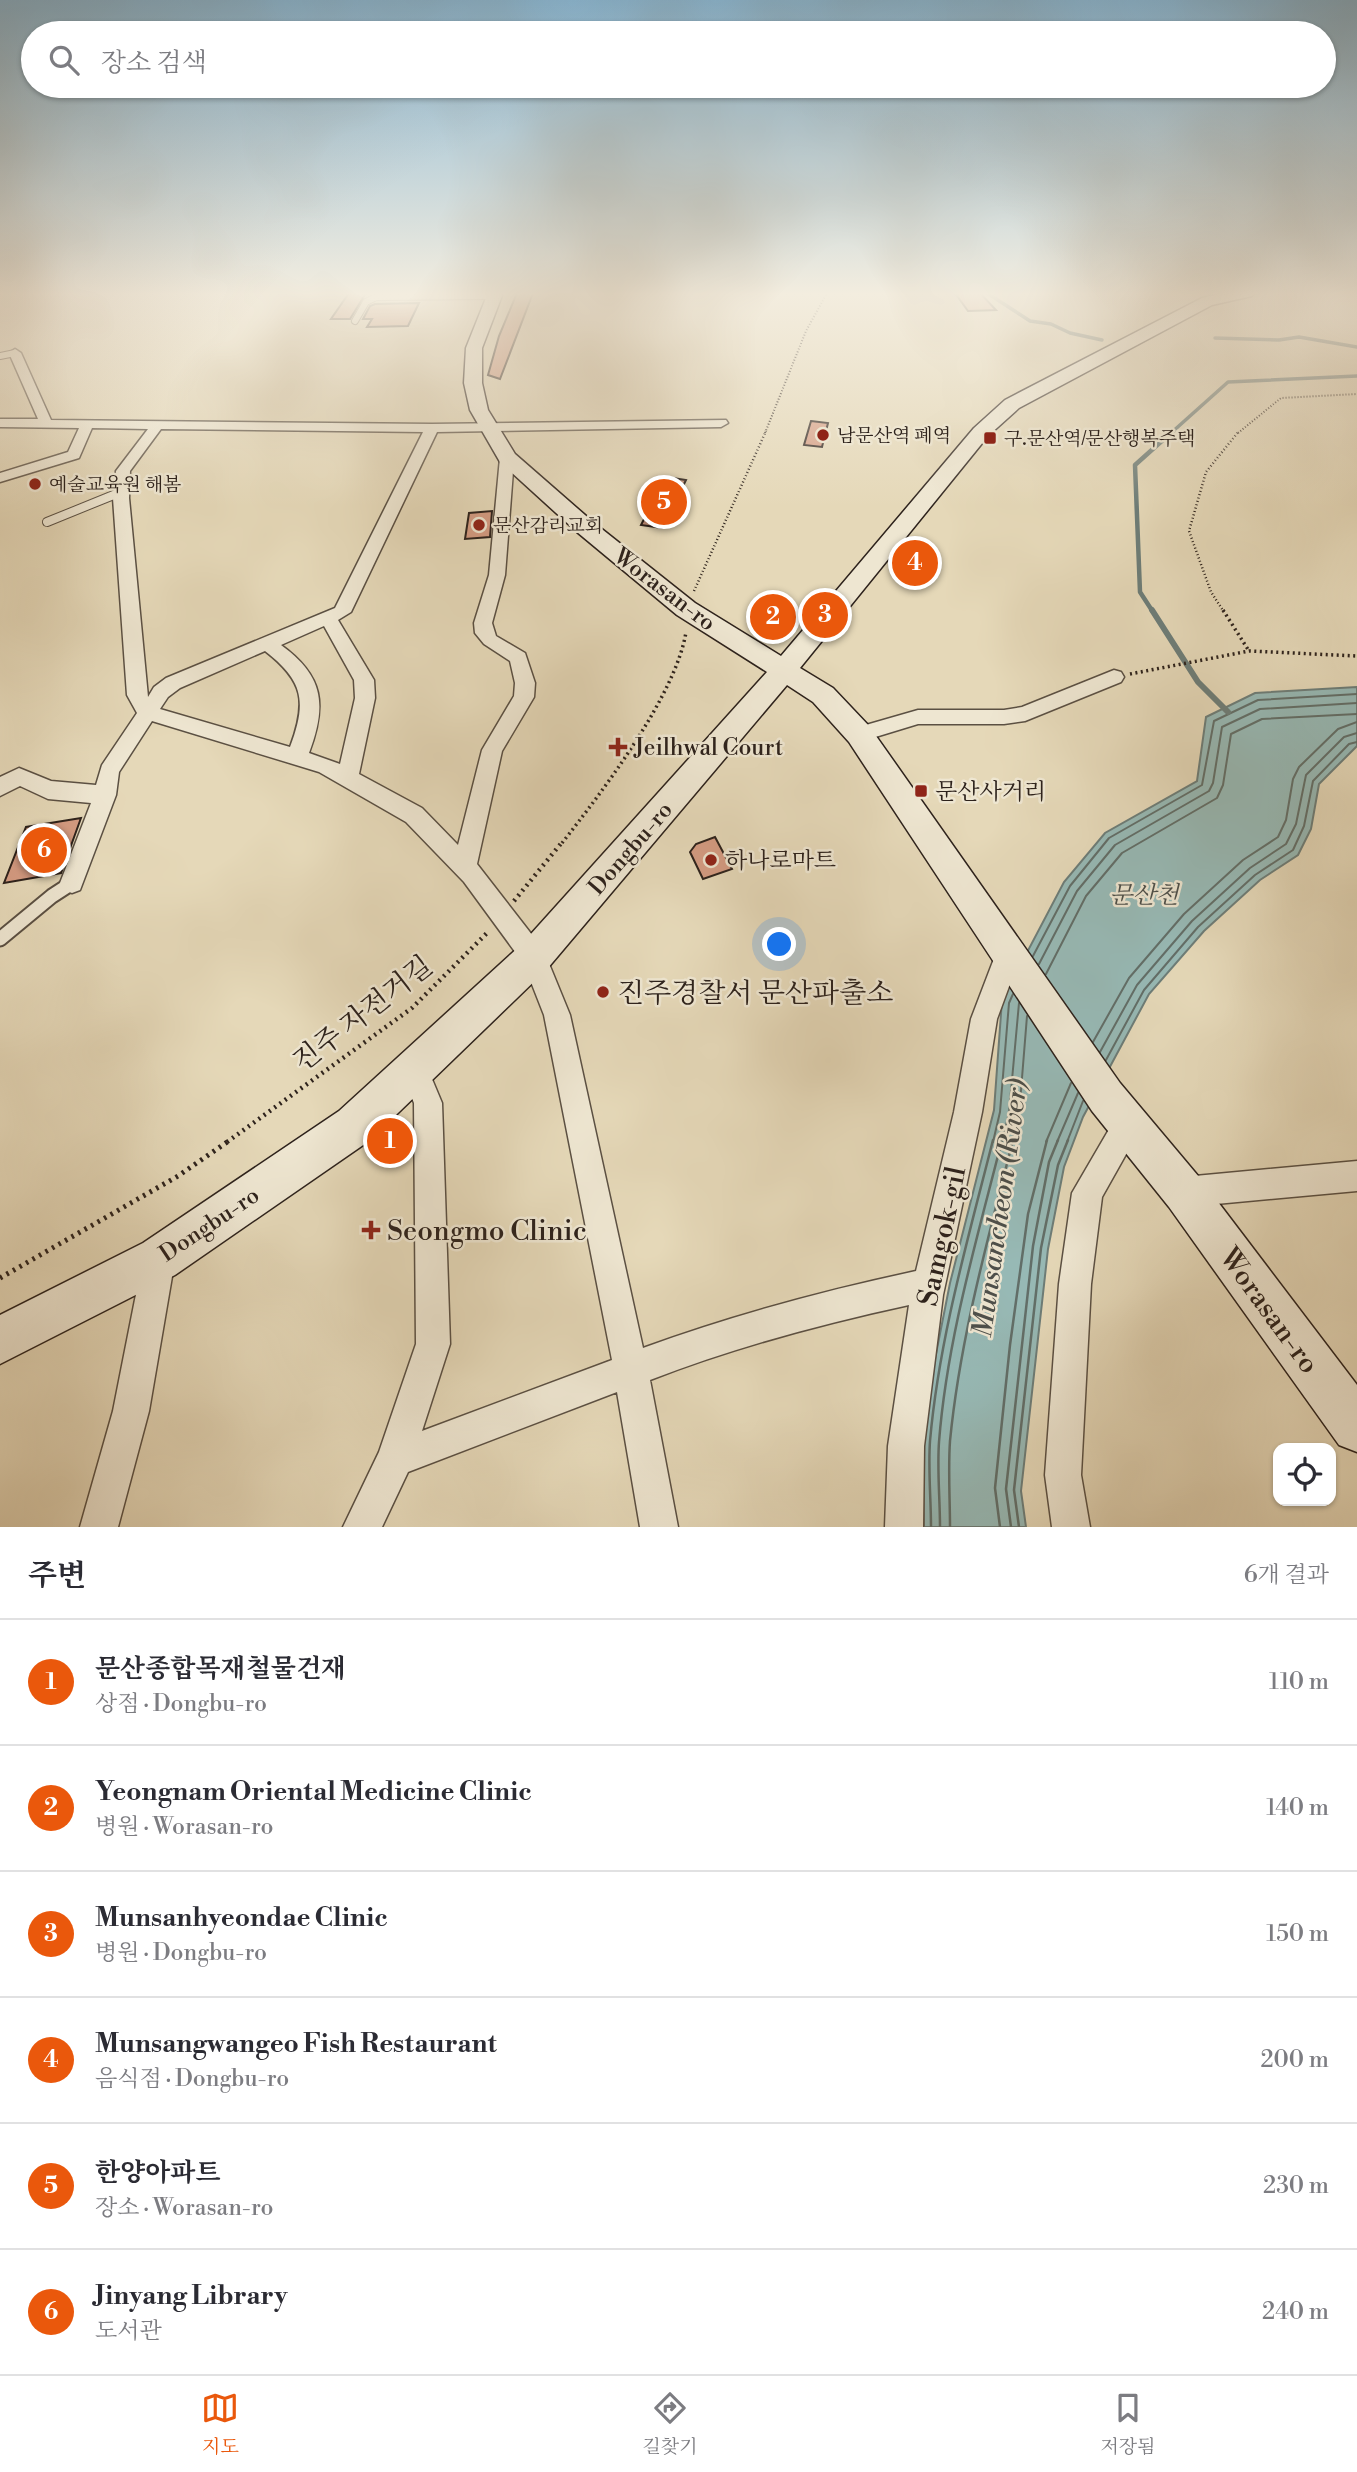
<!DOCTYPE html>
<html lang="ko">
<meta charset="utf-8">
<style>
body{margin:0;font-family:"Libre Bodoni","Noto Serif KR",serif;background:#f2f2f3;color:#2b2b33}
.controls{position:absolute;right:21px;bottom:21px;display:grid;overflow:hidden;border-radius:14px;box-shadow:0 2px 5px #0004}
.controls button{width:63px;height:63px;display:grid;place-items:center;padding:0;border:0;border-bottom:2px solid #e1e1e2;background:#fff;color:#2b2b33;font:35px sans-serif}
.you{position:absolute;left:780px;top:945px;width:24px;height:24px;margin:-18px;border:5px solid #fff;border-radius:50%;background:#1a73e8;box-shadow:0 0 0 10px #1a73e833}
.badge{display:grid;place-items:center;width:46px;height:46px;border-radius:50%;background:#ea580c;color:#fff;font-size:23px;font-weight:700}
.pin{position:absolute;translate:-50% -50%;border:4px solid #fff;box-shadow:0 2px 7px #0006}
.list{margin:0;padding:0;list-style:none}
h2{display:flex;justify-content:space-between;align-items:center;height:91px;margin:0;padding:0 28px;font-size:30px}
h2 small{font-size:23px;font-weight:400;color:#7c7c81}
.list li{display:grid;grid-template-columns:46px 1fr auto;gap:21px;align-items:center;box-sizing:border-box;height:126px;padding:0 28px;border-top:2px solid #e1e1e2}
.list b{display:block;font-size:26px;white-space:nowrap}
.list p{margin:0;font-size:23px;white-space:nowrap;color:#7c7c81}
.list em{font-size:23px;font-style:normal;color:#7c7c81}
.icon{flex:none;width:38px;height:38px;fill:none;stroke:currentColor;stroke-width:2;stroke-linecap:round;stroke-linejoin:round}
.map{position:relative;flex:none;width:1357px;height:1527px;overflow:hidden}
.search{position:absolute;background:#fff;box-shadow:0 2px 5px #0004;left:21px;right:21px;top:21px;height:77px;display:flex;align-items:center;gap:18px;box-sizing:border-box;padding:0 24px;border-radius:38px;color:#7c7c81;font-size:26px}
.sheet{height:847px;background:#fff}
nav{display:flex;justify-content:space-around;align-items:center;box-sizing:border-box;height:98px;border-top:2px solid #e1e1e2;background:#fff;font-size:19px;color:#7c7c81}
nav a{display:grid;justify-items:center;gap:4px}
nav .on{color:#ea580c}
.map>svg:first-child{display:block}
</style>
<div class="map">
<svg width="1357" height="1527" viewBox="0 0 1357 1527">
<rect width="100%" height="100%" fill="#e5d8b8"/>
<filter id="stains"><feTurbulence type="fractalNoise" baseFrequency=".00286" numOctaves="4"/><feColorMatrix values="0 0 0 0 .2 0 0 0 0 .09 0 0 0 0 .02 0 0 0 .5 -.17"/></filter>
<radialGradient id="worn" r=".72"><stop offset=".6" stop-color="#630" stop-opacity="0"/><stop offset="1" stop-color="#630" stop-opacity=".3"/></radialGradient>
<polygon fill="#97b9b5" stroke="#6d7d78" stroke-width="2" points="1357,687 1357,746 1319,784 1311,829 1298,855 1260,880 1204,931 1149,994 1083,1117 1064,1167 1048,1249 1021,1491 1026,1527 924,1527 923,1442 935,1359 950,1283 994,1110 1002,1000 1064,882 1105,833 1197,781 1206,717 1255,693"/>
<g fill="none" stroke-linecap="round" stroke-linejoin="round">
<g stroke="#626e68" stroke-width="2">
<polyline points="1033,956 1070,886 1109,838 1202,785 1214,721 1258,700 1357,694"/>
<polyline points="1039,964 1077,891 1115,845 1209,791 1213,783 1222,727 1260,709 1357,703"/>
<polyline points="1046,974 1086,896 1122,853 1217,798 1223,785 1231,734 1262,719 1357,714"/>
<polyline points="1093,1042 1129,978 1184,914 1243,860 1278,837 1286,820 1293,779 1299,767 1338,729 1357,722"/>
<polyline points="1100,1052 1137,985 1192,921 1250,868 1286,844 1296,824 1306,775 1344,737 1357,733"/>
<polyline points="1106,1060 1144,990 1198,927 1255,875 1293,850 1304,826 1313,781 1349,744 1357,742"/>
<polyline points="993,1142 1000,1112 1009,1003 1013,994"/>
<polyline points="1002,1142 1009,1113 1019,1003"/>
<polyline points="1012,1142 1019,1115 1027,1016"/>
<polyline points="1046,1142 1071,1083"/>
<polyline points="1057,1142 1078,1093"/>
<polyline points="1067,1142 1083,1101"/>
</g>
<g stroke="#626e68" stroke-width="2.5">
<path d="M 931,1527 C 931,1499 928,1469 930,1441 C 939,1339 968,1239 993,1140"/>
<path d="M 940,1527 C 940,1499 937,1470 939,1442 C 947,1339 977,1239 1002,1140"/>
<path d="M 950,1527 C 950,1499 948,1469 950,1441 C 960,1338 988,1239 1013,1140"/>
<polyline points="1000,1527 995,1488 1010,1345 1028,1214 1047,1140"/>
<polyline points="1011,1527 1006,1489 1033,1246 1049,1162 1058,1140"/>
<polyline points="1019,1527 1014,1490 1041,1248 1058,1165 1068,1140"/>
</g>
<g stroke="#6d7d78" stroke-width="3.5">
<polyline points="987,293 1030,321 1051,324 1070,333 1102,340"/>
<polyline points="1215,338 1279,340 1299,337 1357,347"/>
<polyline points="1171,433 1228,382 1357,376"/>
</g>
<polyline stroke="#6d7d78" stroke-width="4.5" points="1153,612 1140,592 1135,465 1173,431"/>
<polyline stroke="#6d7d78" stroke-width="6" points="1152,610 1198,682 1228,712"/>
</g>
<g fill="#d59c83" stroke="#2d221c" stroke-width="2">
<polygon points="349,293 366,293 350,319 331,319"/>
<polygon points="517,293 533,293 500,379 488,375 499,336"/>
<polygon points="955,293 980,293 996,310 968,311"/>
<polygon points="419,303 408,326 367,327 372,319 363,319 370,306 375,304"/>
<polygon points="811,421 828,423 822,447 804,445"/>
<polygon points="666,477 686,480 662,528 641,525"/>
<polygon points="492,511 490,537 465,539 469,513"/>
<polygon points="81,818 61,873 4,883 26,827"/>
<polygon points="715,837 732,869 703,879 690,852 696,844"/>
</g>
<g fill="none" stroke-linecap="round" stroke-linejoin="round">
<defs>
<g id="service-far2">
<polyline points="355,321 366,302 376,297 494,296"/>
<polyline points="0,356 15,353"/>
</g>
<polyline id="service-far1" points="47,522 121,492"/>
<polyline id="service" points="0,939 52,896 72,883"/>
<g id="minor">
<path d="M 15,349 L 21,353 L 51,420 L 432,424 L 726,420 L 728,423 L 721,427 L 437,432 L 351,612 L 338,620 L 374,680 L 375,698 L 359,774 L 422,808 L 458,845 L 482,750 L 514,696 L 515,683 L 510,661 L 484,644 L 475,633 L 474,623 L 489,575 L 500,458 L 502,455 L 512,455 L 514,458 L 505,575 L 492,623 L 496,636 L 525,653 L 535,683 L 534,697 L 502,751 L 477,864 L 543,949 L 570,1015 L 643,1348 C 733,1315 823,1291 916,1271 L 954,1112 L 971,1019 L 1000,943 L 1009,939 L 1018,943 L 1022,951 L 997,1019 L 982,1112 L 943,1295 L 924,1446 L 923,1527 L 885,1527 L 888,1446 L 909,1305 C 821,1324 735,1347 650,1380 L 678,1527 L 640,1527 L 617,1392 L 408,1472 L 382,1527 L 343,1527 L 379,1452 L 416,1344 L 414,1103 L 400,1070 L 404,1060 L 414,1056 L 424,1060 L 442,1103 L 450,1344 L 422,1431 L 612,1360 L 544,1015 L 524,964 L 464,882 L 406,822 L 319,772 L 152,721 L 119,772 L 116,795 L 80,890 L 72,893 L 64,890 L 60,883 L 91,803 L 48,799 L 20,786 L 0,796 L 0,777 L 19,768 L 51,781 L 96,785 L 102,765 L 137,713 L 127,695 L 113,498 L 116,471 L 148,429 L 92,428 L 79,458 L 0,482 L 0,473 L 68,452 L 79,428 L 0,427 L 0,419 L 38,419 L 9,353 ZM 161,429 L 423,432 L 335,608 L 166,678 L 154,687 L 148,697 L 129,498 L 130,471 ZM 324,626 L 354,680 L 355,698 L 340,764 L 309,753 C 327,705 324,676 281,645 ZM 265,651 C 304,681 307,702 290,747 L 160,709 L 168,697 L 180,688 Z"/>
<polygon points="1114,670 1121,672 1124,677 1121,682 1025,721 1004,724 918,724 859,742 852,739 849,734 852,729 918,710 1004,710 1022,707"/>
<polygon points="1128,1109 1138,1114 1143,1124 1102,1197 1091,1284 1081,1475 1090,1527 1052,1527 1045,1475 1059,1284 1072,1193 1118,1114"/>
<polygon points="1357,1161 1357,1191 1184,1207 1173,1203 1169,1192 1173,1181 1184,1177"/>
<polygon points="159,1243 170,1248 175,1259 149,1411 118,1527 80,1527 113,1411 143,1259 148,1248"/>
</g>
<polygon id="secondary" points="488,293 503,293 482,348 482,383 488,410 515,454 593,522 695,603 781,656 974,428 1005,400 1202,298 1223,293 1254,293 1252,296 1212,305 1019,408 988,436 800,668 833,688 869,726 1120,1083 1199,1177 1357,1385 1357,1452 1339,1445 1169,1207 1092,1111 849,742 813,702 787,685 547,969 369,1141 175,1275 0,1364 0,1315 143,1243 339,1111 521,945 767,672 677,615 577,532 500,462 470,410 464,383 466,348"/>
</defs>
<use href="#service-far2" stroke="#5b5043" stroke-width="8"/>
<use href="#service-far1" stroke="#5b5043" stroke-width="10"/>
<use href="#service" stroke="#5b5043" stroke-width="17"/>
<use href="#minor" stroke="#5b5043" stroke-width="3"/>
<use href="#secondary" stroke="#2d221c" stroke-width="3"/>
<g stroke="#2d221c" stroke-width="2" stroke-dasharray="1 2" stroke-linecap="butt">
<polyline points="765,433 806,331 827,293"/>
<polyline points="1238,433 1281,398 1357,394"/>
</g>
<g stroke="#2d221c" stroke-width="2.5" stroke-dasharray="1 2.5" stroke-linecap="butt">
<polyline points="694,591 766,431"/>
<polyline points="1224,612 1211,592 1189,531 1206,472 1239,431"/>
</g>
<g stroke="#2d221c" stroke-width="3.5" stroke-dasharray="2 3.5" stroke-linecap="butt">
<polyline points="1223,610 1249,651"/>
<polyline points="1130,674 1249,651 1357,656"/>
<path d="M 562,843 C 602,792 676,695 686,632"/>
</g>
<g stroke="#2d221c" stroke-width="4.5" stroke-dasharray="2 4.5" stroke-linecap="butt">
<polyline points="514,901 563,841"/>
<polyline points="227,1142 412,1008 489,931"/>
</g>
<polyline stroke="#2d221c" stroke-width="5" stroke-dasharray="2.5 5" stroke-linecap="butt" points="0,1278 178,1176 230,1140"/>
<use href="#service-far2" stroke="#eee6d1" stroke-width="6"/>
<use href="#service-far1" stroke="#eee6d1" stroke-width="8"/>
<use href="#service" stroke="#eee6d1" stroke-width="13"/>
<use href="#minor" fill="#eee6d1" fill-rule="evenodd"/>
<use href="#secondary" fill="#eee6d1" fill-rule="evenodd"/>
</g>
<linearGradient id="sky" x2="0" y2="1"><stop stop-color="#87b6d4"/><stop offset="0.58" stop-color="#f3eddf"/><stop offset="1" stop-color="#f3eddf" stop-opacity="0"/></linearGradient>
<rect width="1357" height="507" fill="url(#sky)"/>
<g fill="#8f2418" stroke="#eee6d1" stroke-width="2.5">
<circle cx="823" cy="435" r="7"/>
<rect x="983" y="431" width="14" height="14" rx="3.5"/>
<circle cx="35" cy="484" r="7"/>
<circle cx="479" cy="525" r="7"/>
<path d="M614.5 736.5h7v7h7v7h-7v7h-7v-7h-7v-7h7z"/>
<rect x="914" y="784" width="14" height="14" rx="3.5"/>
<circle cx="711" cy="860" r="7"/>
<circle cx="603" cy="992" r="7"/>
<path d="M367.5 1219.5h7v7h7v7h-7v7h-7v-7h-7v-7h7z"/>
</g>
<g text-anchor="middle" stroke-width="5" stroke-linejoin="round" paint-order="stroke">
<g font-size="19" fill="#2d221c" stroke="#eee6d1" text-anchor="start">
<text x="837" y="442">남문산역 폐역</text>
<text x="1004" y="445">구.문산역/문산행복주택</text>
<text x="49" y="491">예술교육원 해봄</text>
<text x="493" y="532">문산감리교회</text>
</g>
<g font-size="23" fill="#2d221c" stroke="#eee6d1">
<text transform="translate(665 589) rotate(37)" y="8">Worasan-ro</text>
<text transform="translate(630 848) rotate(-49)" y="8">Dongbu-ro</text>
<text transform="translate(209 1224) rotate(-34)" y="8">Dongbu-ro</text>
</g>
<g font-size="23" fill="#2d221c" stroke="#eee6d1" text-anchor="start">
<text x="634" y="755">Jeilhwal Court</text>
<text x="935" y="799">문산사거리</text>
<text x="725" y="868">하나로마트</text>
</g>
<g font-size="24" font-style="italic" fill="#4d4f4a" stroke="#eee6d1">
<text x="1144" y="903">문산천</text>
</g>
<g font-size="28" fill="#2d221c" stroke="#eee6d1" text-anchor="start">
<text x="617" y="1002">진주경찰서 문산파출소</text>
<text x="387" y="1240">Seongmo Clinic</text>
</g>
<g font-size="28" fill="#2d221c" stroke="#eee6d1">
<text transform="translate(362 1013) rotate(-38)" y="10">진주 자전거길</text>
<text transform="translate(941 1236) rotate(-78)" y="10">Samgok-gil</text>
<text transform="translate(1270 1310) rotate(54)" y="10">Worasan-ro</text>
</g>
<g font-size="28" font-style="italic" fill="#4d4f4a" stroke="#eee6d1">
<text transform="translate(999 1208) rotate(-82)" y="10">Munsancheon (River)</text>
</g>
</g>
<rect width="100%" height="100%" filter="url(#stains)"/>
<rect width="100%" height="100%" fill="url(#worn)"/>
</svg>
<div class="controls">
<button><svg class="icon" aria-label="locate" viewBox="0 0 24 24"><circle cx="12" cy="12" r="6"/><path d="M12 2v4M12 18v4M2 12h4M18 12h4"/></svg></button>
</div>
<div class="you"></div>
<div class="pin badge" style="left:390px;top:1141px">1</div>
<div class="pin badge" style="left:773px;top:617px">2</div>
<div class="pin badge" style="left:825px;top:615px">3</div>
<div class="pin badge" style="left:915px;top:563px">4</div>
<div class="pin badge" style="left:664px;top:502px">5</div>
<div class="pin badge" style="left:44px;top:850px">6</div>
<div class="search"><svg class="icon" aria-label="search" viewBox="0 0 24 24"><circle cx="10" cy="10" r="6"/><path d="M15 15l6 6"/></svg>장소 검색</div>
</div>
<section class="sheet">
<h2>주변<small>6개 결과</small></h2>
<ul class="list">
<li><span class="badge">1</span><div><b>문산종합목재철물건재</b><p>상점 · Dongbu-ro</p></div><em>110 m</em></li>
<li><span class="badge">2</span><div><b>Yeongnam Oriental Medicine Clinic</b><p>병원 · Worasan-ro</p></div><em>140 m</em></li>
<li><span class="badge">3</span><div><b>Munsanhyeondae Clinic</b><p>병원 · Dongbu-ro</p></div><em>150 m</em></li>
<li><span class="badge">4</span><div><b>Munsangwangeo Fish Restaurant</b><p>음식점 · Dongbu-ro</p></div><em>200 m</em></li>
<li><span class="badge">5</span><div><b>한양아파트</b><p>장소 · Worasan-ro</p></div><em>230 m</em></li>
<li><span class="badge">6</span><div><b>Jinyang Library</b><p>도서관</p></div><em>240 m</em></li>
</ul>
</section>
<nav>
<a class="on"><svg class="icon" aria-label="map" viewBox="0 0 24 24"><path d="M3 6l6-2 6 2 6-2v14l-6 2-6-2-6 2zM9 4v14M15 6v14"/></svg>지도</a>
<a><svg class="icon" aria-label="directions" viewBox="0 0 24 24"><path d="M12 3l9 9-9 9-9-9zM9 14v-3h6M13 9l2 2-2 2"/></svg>길찾기</a>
<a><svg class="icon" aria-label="saved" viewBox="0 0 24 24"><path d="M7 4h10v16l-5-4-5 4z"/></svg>저장됨</a>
</nav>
